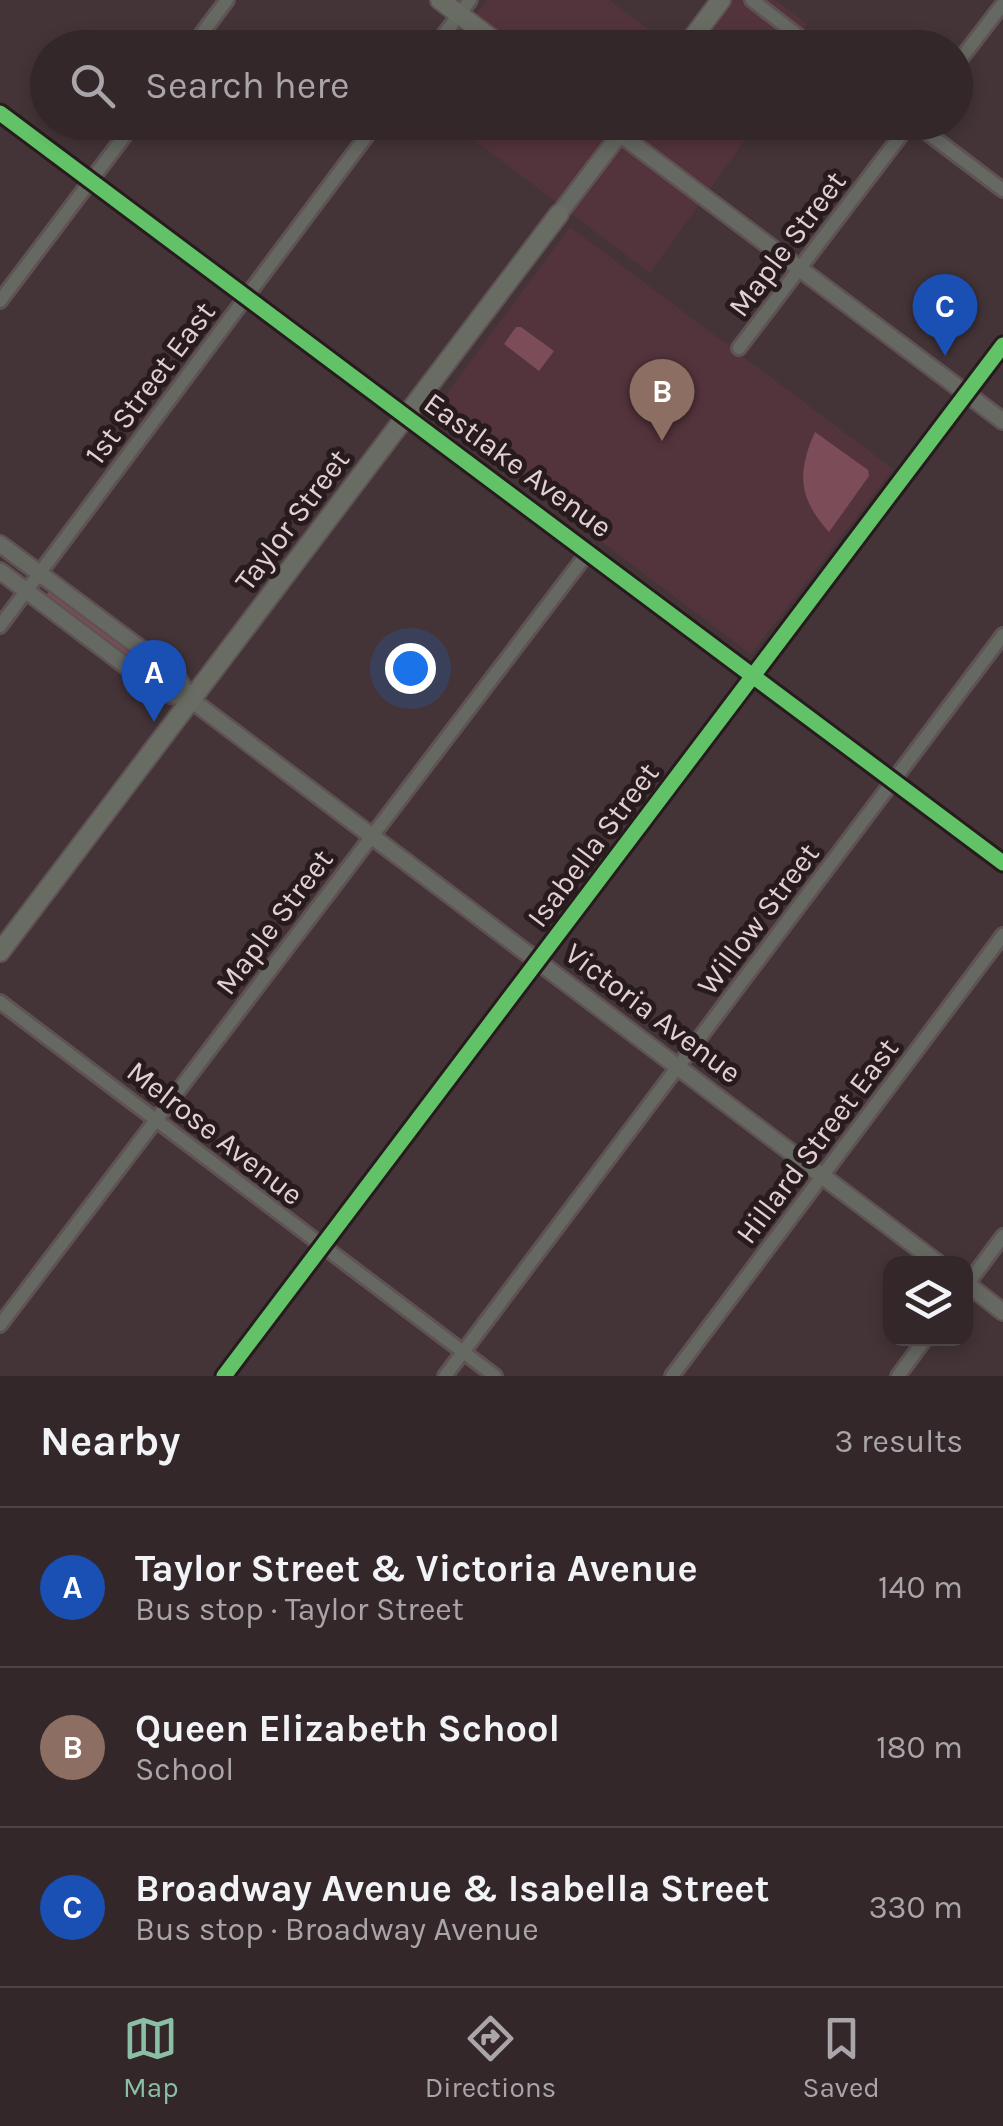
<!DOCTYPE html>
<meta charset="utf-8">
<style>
body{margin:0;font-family:Karla,sans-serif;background:#3e3336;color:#f1f3f6}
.controls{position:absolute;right:30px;bottom:30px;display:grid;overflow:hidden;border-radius:20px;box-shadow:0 5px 15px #0003}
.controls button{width:90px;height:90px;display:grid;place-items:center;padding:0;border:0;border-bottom:2px solid #4e4447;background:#33272a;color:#f1f3f6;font:50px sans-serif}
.you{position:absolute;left:410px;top:668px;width:35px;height:35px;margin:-25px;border:8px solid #fff;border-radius:50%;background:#1a73e8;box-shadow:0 0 0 15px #1a73e833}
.badge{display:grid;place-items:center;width:65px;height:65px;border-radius:50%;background:#8abfa5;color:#fff;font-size:32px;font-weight:700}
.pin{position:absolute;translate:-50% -82px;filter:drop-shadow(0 2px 5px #0008)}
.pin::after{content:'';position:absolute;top:52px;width:35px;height:30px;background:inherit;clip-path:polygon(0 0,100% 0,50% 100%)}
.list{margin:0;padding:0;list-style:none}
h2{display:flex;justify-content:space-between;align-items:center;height:130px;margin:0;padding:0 40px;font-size:42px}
h2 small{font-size:32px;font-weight:400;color:#a9a5a8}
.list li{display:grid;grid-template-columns:65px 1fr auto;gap:30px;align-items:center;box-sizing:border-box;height:160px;padding:0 40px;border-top:2px solid #4e4447}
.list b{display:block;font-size:38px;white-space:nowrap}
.list p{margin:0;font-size:32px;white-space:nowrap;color:#a9a5a8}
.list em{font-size:32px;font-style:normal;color:#a9a5a8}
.icon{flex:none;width:55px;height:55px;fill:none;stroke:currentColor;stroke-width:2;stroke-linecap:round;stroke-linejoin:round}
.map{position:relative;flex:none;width:1003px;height:1376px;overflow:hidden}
.search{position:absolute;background:#33272a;box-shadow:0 5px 15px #0003;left:30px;right:30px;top:30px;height:110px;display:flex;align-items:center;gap:25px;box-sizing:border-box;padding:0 35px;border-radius:55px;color:#a9a5a8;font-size:38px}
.sheet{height:610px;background:#33272a}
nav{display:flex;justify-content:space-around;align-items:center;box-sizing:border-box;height:140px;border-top:2px solid #4e4447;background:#33272a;font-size:28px;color:#a9a5a8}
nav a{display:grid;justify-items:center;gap:5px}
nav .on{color:#8abfa5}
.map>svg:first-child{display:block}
</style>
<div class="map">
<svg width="1003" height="1376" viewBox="0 0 1003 1376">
<rect width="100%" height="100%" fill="#443438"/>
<g fill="#54343c">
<polygon points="487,0 609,0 672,47 450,48"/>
<polygon points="711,0 775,0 807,24 790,47 676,48"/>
<polygon points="452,123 757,123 650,273"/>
<polygon points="570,227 893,469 751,654 432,414"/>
</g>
<g fill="#7d4c59">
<polygon points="516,327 521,327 554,351 539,371 504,344"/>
<polygon points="653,381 680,401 663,425 636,404"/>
<path d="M 815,432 L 868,470 L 869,476 L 829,532 C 798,498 797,472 815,432 Z"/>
<polygon points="49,591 168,678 164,687 45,597"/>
</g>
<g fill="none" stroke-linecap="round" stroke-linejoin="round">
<defs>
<g id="minor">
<polyline points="752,0 814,48"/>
<polyline points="191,48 227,0"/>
<polyline points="434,48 470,0"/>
<polyline points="956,65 1003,4"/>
<polyline points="0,113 1003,863"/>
<polyline points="913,122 1003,190"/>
<polyline points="0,301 135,122"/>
<polyline points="739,348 911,122"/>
<polyline points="0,626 377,122"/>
<polyline points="0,1002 495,1376"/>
<polyline points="966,1286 1003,1236"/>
<polyline points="0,1325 589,551"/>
<polyline points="224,1376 1003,345"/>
<polyline points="445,1376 1003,635"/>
<polyline points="672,1376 1003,935"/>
<polyline points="898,1376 926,1338"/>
</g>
<g id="tertiary">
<polyline points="559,214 620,134 1003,421"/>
<polyline points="0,544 176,675 190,699 939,1264"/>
<polyline points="0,571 162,693 190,699"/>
<polyline points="966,1283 1003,1312"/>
</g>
<g id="secondary">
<polyline points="440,0 504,48"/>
<polyline points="685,48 721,0"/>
<polyline points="604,122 620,134 628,122"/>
<polyline points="0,952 559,214"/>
</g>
</defs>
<use href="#minor" stroke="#5f5255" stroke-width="18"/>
<use href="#tertiary" stroke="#5f5255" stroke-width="20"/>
<use href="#secondary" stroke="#5f5255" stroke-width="22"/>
<use href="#minor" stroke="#666862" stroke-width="12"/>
<use href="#tertiary" stroke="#666862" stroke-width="15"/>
<use href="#secondary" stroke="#686c63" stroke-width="18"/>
<defs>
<g id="cycleway">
<polyline points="0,113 1003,863"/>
<polyline points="224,1376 1003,345"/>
</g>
</defs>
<use href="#cycleway" stroke="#281b1e" stroke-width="21"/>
<use href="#cycleway" stroke="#61c268" stroke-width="15"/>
</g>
<g text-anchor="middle" stroke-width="10" stroke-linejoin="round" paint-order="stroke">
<g font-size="30" fill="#e2d0d4" stroke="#281b1e">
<text transform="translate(787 244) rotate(-53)" y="10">Maple Street</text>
<text transform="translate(150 383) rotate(-53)" y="10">1st Street East</text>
<text transform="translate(518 465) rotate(36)" y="10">Eastlake Avenue</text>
<text transform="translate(292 520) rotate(-53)" y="10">Taylor Street</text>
<text transform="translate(593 845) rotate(-53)" y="10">Isabella Street</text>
<text transform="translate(758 919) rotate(-53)" y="10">Willow Street</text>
<text transform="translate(274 922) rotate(-53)" y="10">Maple Street</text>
<text transform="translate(653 1013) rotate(37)" y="10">Victoria Avenue</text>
<text transform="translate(215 1133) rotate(38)" y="10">Melrose Avenue</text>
<text transform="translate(817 1141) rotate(-53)" y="10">Hillard Street East</text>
</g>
</g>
</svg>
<div class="controls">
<button><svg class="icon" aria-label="layers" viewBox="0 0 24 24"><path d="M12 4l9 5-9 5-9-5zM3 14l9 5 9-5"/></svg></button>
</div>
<div class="you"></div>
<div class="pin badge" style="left:154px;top:722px;background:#1a4fb4">A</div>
<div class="pin badge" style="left:662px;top:441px;background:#8d6e63">B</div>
<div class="pin badge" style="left:945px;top:356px;background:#1a4fb4">C</div>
<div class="search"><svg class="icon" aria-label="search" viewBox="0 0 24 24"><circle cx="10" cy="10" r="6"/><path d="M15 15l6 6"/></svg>Search here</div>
</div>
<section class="sheet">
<h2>Nearby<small>3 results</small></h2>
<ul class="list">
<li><span class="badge" style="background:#1a4fb4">A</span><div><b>Taylor Street &amp; Victoria Avenue</b><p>Bus stop · Taylor Street</p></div><em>140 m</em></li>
<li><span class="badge" style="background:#8d6e63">B</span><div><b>Queen Elizabeth School</b><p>School</p></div><em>180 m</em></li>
<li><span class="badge" style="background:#1a4fb4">C</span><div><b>Broadway Avenue &amp; Isabella Street</b><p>Bus stop · Broadway Avenue</p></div><em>330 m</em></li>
</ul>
</section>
<nav>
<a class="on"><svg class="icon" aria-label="map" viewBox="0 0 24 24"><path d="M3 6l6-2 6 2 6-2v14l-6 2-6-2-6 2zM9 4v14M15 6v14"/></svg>Map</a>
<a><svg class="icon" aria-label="directions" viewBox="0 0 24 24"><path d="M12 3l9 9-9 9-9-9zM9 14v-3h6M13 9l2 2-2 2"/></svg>Directions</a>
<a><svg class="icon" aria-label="saved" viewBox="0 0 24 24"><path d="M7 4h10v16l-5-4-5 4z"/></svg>Saved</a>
</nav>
